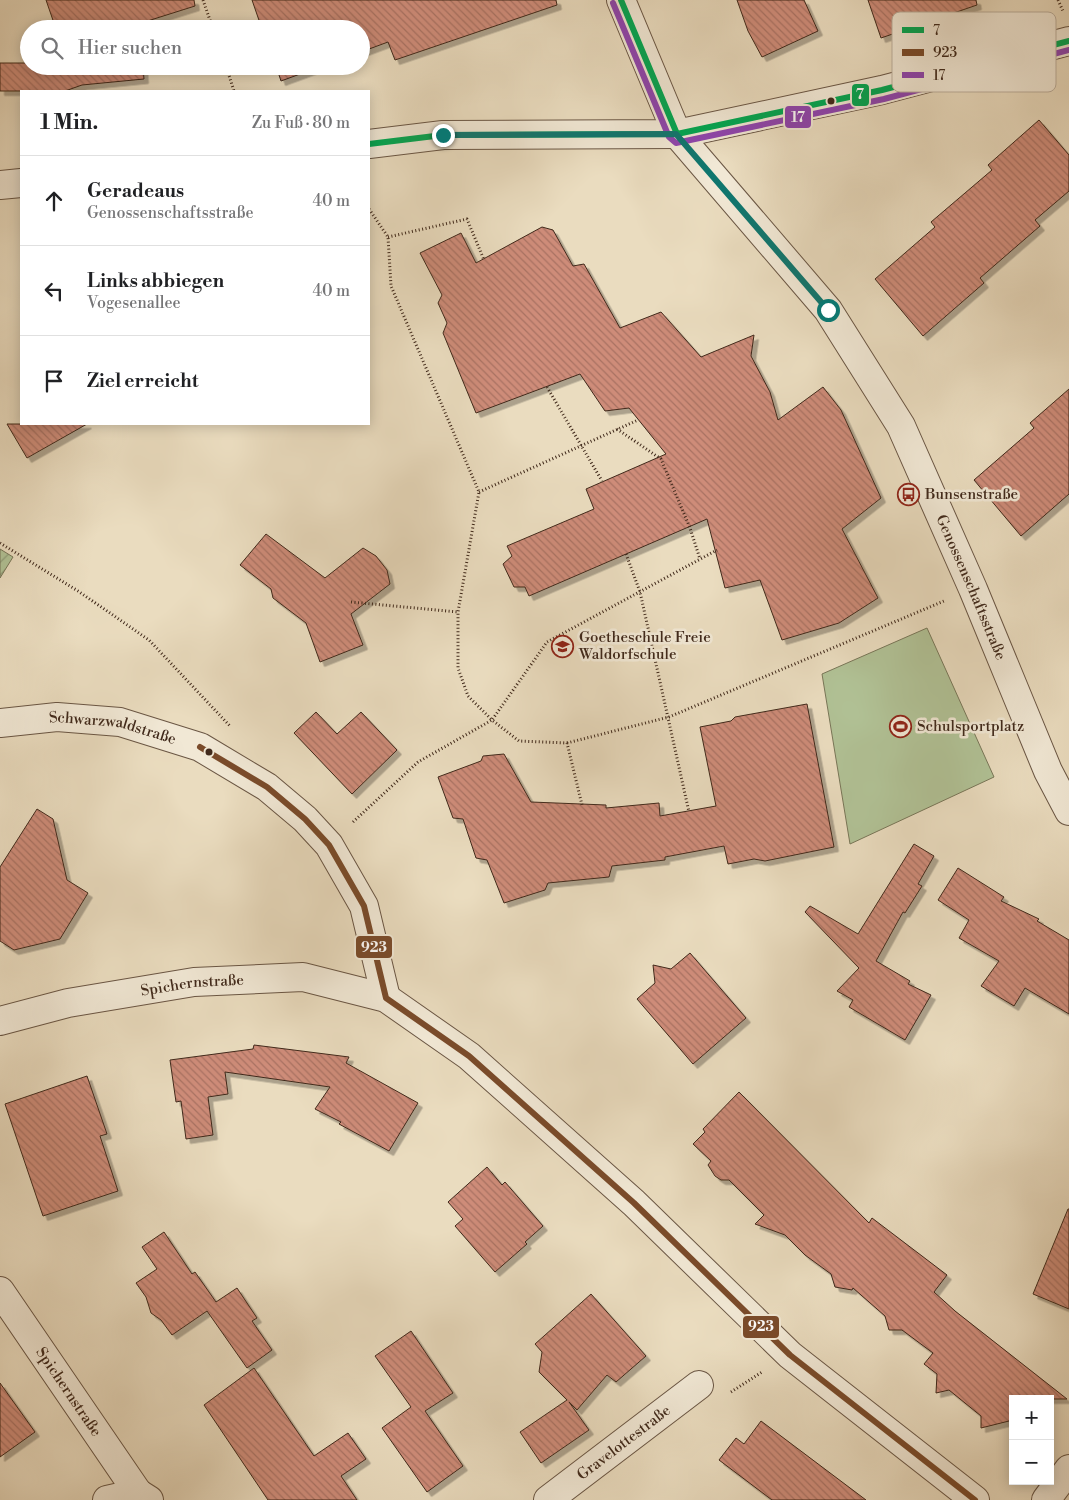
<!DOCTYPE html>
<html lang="de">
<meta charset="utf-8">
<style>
body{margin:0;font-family:"Libre Bodoni",serif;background:#f2f2f2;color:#202124}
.controls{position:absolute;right:15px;bottom:15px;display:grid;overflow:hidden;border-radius:0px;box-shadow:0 2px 12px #0003}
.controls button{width:45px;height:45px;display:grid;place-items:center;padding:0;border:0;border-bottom:1px solid #e0e0e0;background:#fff;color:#202124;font:25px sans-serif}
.stop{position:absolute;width:15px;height:15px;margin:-11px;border:4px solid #0f766e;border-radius:50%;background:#fff}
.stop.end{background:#0f766e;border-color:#fff;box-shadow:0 1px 5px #0008}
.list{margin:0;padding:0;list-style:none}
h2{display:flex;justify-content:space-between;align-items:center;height:65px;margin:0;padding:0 20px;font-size:21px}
h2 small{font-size:16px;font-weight:400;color:#757577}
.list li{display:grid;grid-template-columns:32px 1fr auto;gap:15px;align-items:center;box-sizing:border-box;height:90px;padding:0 20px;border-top:1px solid #e0e0e0}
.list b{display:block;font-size:19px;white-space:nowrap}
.list p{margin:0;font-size:16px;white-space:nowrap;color:#757577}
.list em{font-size:16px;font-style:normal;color:#757577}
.icon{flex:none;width:28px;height:28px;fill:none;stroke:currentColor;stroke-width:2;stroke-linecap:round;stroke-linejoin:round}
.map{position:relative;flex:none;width:1069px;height:1500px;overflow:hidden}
.search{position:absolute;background:#fff;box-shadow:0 2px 12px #0003;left:20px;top:20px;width:350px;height:55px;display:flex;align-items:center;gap:12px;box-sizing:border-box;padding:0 18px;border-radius:28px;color:#757577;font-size:19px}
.panel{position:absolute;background:#fff;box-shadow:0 2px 12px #0003;left:20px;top:90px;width:350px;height:335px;border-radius:0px}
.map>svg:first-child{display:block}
</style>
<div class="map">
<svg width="1069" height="1500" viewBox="0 0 1069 1500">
<defs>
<pattern id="garden-furrows" width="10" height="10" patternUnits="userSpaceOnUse" patternTransform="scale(1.25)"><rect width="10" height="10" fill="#b1c296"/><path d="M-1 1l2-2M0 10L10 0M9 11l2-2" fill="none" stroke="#919e7a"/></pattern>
<pattern id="building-back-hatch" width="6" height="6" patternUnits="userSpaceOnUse" patternTransform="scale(1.25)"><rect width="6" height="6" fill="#ce8c79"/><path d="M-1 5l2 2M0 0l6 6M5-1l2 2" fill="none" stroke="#a97262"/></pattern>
<filter id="shadow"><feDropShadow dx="4.5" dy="4.5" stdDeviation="0" flood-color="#0004"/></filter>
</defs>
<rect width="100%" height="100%" fill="#eadcbf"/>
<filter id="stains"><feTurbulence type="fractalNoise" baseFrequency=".004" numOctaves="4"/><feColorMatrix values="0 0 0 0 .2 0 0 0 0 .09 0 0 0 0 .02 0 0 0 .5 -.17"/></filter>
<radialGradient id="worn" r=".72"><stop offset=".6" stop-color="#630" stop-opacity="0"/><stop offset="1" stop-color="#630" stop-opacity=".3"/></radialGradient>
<polygon fill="url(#garden-furrows)" stroke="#787658" points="0,549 13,557 0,578"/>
<polygon fill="#b1c296" stroke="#787658" points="927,628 994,777 850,844 822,674"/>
<g fill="url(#building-back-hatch)" stroke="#40291b" filter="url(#shadow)">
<polygon points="46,0 194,0 195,6 138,24 139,29 56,29"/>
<polygon points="252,0 556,0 557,5 395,60 388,42 361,52 361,29 262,29"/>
<polygon points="737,0 804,0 818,31 762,57 748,31"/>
<polygon points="868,0 976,0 977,5 881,38"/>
<polygon points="0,63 29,63 29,66 143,66 144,79 82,85 65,91 0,91"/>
<polygon points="276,66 322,66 281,81"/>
<polygon points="1039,120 1069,155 1069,191 1035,220 1040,226 980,278 984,283 923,336 875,279 935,227 931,222 992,170 988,165"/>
<polygon points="542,227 553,230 573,266 584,264 620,328 661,312 701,357 754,335 751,356 770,392 778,420 823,387 841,410 881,498 842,529 878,598 839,623 782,640 760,580 725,588 707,519 529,596 525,587 514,587 503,564 512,556 507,546 594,509 586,489 666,454 629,408 605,411 580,374 476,413 443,333 447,323 438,303 442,295 420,253 461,233 476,263"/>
<polygon points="1069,389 1069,494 1021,536 974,480 1034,428 1030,423"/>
<polygon points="7,424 87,424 27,458"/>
<polygon points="266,534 325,578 363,548 376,556 387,570 390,584 351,614 363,645 320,662 306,623 273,598 271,589 240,565"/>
<polygon points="807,704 834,847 765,861 754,859 728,864 724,846 665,857 665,860 612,866 609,877 548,883 545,890 504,903 487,860 476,858 463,819 453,818 438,777 481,761 483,756 504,754 531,802 606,805 606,808 659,803 660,816 716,806 700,727 731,721 735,717"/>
<polygon points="316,712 337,734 361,712 397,750 352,794 294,733"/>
<polygon points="37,809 53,819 67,880 88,893 60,939 14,950 0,941 0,867"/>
<polygon points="914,844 934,856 918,884 922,886 905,913 903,912 876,961 910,981 908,984 931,995 905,1040 849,1007 853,1000 837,991 859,968 805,912 810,906 858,934"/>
<polygon points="958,868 1004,897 1001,901 1039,919 1037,921 1069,940 1069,1014 1025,988 1014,1006 981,986 999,961 959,938 969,920 938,900"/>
<polygon points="690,953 746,1018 693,1064 637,999 655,983 653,965 671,969"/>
<polygon points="254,1045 349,1057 346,1063 418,1103 389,1151 339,1124 341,1122 315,1109 330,1087 225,1072 228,1094 208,1097 213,1135 186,1139 181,1101 176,1102 170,1060 253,1049"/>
<polygon points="87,1076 107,1134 100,1136 118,1191 43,1216 5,1104"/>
<polygon points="739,1092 869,1223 872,1218 947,1275 934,1292 955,1311 1067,1399 1013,1399 1013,1420 981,1428 981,1416 949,1390 936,1393 937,1374 924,1364 933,1353 902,1330 889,1330 885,1316 853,1288 852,1290 835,1287 831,1274 805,1255 785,1235 755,1224 764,1215 729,1180 721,1180 715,1176 708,1165 711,1161 693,1144 705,1132 703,1129"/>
<polygon points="487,1167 502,1185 505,1182 543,1226 525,1242 527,1244 495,1272 455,1226 463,1219 448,1202"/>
<polygon points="1068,1209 1069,1209 1069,1309 1033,1294"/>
<polygon points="164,1232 192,1274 195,1272 216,1302 237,1288 257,1318 252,1321 272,1350 247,1368 207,1311 172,1335 161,1320 151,1313 146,1297 136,1283 157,1269 142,1247"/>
<polygon points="591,1294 646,1356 616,1382 607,1375 577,1410 569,1402 589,1430 541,1463 520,1432 567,1400 539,1372 542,1352 535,1344"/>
<polygon points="411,1331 453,1393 425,1411 463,1466 427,1492 382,1428 411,1407 375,1356"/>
<polygon points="254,1368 314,1456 348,1433 366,1459 341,1476 357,1500 268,1500 204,1405"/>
<polygon points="0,1383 35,1432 0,1457"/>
<polygon points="761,1421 866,1500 772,1500 719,1460 736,1438 744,1444"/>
</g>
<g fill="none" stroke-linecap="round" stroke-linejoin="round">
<defs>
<g id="minor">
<path id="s1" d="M 621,0 L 677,134 L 828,310 L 901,426 L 973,589 L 1048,771 L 1069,811"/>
<polyline points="369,144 443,135 677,134 882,90 1069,41"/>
<polyline points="0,185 21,183"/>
<path id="s2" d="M 0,723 L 57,717 L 120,722 L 200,747 L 267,787 L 305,819 L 329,845 L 364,906 L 386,998"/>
<path id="s3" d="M 0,1021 L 68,1003 L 194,982 L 303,977 L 386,998 L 469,1056 L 634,1203 L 790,1355 L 975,1500"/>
<path id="s4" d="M 0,1291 L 138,1493"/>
<polyline points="107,1500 138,1493 149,1500"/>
<path id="s5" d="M 548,1500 L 699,1385"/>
<polyline points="1046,1500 1069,1469"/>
</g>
</defs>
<use href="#minor" stroke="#6a5644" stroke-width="30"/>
<g stroke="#40291b" stroke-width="3" stroke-dasharray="1 2.5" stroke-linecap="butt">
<polyline points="203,0 213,29"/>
<polyline points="1058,0 1063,11"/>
<polyline points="226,66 234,91"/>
<polyline points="369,209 388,237 391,286 479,492 458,612 458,668 468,696 492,720 547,642 717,550"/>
<polyline points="388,237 467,219 484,260"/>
<polyline points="547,387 602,481"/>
<polyline points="617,429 661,459 690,528 700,559"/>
<polyline points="479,492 638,420"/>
<polyline points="0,543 78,591 149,640 230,726"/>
<polyline points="626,554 640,592 689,812"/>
<polyline points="351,602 458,612"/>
<polyline points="567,743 669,717 944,601"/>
<polyline points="353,822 418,762 492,720 519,741 567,743 582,805"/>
<polyline points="731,1392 762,1372"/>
</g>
<use href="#minor" stroke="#f1e8d5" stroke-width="28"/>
<defs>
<g id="bus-1">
<polyline points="621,0 677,134"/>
<polyline points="369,144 443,135 677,134 882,90 1069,41"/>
</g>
<polyline id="bus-2" points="200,747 267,787 305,819 329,845 364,906 386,998 469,1056 634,1203 790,1355 975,1500"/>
<polyline id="bus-3" points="613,3 669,137 676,143 884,99 1069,50"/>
</defs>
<use href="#bus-1" stroke="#f1e8d5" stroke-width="10"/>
<use href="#bus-2" stroke="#f1e8d5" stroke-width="10"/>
<use href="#bus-3" stroke="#f1e8d5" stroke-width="10"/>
<use href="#bus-1" stroke="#00a651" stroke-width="6"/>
<use href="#bus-2" stroke="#7a4b2a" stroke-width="6"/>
<use href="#bus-3" stroke="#8e44ad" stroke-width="6"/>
</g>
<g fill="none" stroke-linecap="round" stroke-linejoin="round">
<polyline stroke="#0f766e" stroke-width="6" points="443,135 676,134 828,310"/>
</g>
<defs>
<symbol id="bus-ring" viewBox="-11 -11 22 22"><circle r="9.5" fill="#f1e8d5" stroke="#8f2418" stroke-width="1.5"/><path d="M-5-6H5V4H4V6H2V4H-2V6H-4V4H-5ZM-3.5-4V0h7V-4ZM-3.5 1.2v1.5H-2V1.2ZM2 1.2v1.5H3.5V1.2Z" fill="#8f2418"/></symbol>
<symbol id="school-ring" viewBox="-11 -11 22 22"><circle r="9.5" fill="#f1e8d5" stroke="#8f2418" stroke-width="1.5"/><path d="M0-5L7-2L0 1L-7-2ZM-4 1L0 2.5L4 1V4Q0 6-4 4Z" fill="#8f2418"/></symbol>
<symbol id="stadium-ring" viewBox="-11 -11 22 22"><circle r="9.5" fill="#f1e8d5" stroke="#8f2418" stroke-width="1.5"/><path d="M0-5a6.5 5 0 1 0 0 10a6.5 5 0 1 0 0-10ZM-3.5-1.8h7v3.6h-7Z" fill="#8f2418"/></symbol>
</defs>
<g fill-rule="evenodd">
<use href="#bus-ring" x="896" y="482" width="25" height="25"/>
<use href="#school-ring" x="550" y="634" width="25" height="25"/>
<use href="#stadium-ring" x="888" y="714" width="25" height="25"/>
</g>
<g fill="#40291b" stroke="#f1e8d5" stroke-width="2">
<circle cx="831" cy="101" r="4.5"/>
<circle cx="209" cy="752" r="4.5"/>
</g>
<g text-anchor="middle" stroke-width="5" stroke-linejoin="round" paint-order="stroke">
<g font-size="15" fill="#40291b" stroke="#f1e8d5" text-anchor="start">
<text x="925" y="499">Bunsenstraße</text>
<text x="579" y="642">Goetheschule Freie<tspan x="579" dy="17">Waldorfschule</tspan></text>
<text x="917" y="731">Schulsportplatz</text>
</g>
<g font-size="15" fill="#40291b" stroke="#f1e8d5">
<text dy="5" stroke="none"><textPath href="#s1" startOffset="690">Genossenschaftsstraße</textPath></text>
<text dy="5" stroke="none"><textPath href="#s2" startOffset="114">Schwarzwaldstraße</textPath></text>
<text dy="5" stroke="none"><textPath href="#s3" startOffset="196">Spichernstraße</textPath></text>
<text dy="5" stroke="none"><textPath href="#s4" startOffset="122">Spichernstraße</textPath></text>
<text dy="5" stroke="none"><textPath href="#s5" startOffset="95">Gravelottestraße</textPath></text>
</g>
</g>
<rect x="892" y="12" width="164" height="80" rx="8" fill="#f1e8d5" stroke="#bcaf9d" stroke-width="1"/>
<rect x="902" y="27" width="22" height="6" fill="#00a651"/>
<rect x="902" y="49" width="22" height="7" fill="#7a4b2a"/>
<rect x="902" y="72" width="22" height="6" fill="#8e44ad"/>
<g font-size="14" fill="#40291b">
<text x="933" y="35">7</text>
<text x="933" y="57">923</text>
<text x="933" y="80">17</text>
</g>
<g stroke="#f1e8d5" stroke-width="2">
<rect x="851" y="83" width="19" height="24" rx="5" fill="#00a651"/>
<rect x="784" y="105" width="28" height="24" rx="5" fill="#8e44ad"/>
<rect x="355" y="935" width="38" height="24" rx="5" fill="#7a4b2a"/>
<rect x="742" y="1315" width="38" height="24" rx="5" fill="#7a4b2a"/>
</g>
<g font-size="14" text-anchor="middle" font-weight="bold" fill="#fff">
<text x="860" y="99">7</text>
<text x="798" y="122">17</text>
<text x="374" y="952">923</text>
<text x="761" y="1331">923</text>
</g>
<rect width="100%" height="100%" filter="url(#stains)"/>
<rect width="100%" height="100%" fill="url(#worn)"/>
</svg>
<div class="controls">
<button>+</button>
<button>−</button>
</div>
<div class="stop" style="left:828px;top:310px"></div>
<div class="stop end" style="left:443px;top:135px"></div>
<div class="search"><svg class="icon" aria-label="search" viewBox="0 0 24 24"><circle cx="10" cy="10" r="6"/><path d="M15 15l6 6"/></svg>Hier suchen</div>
<section class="panel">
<h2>1 Min.<small>Zu Fuß · 80 m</small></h2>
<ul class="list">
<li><svg class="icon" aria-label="ahead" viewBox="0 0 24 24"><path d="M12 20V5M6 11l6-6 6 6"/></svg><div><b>Geradeaus</b><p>Genossenschaftsstraße</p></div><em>40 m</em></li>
<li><svg class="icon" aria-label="left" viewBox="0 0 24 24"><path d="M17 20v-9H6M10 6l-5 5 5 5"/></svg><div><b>Links abbiegen</b><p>Vogesenallee</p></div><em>40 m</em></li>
<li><svg class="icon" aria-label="arrive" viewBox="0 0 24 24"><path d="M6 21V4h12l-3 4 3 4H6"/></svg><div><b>Ziel erreicht</b></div></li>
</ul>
</section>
</div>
